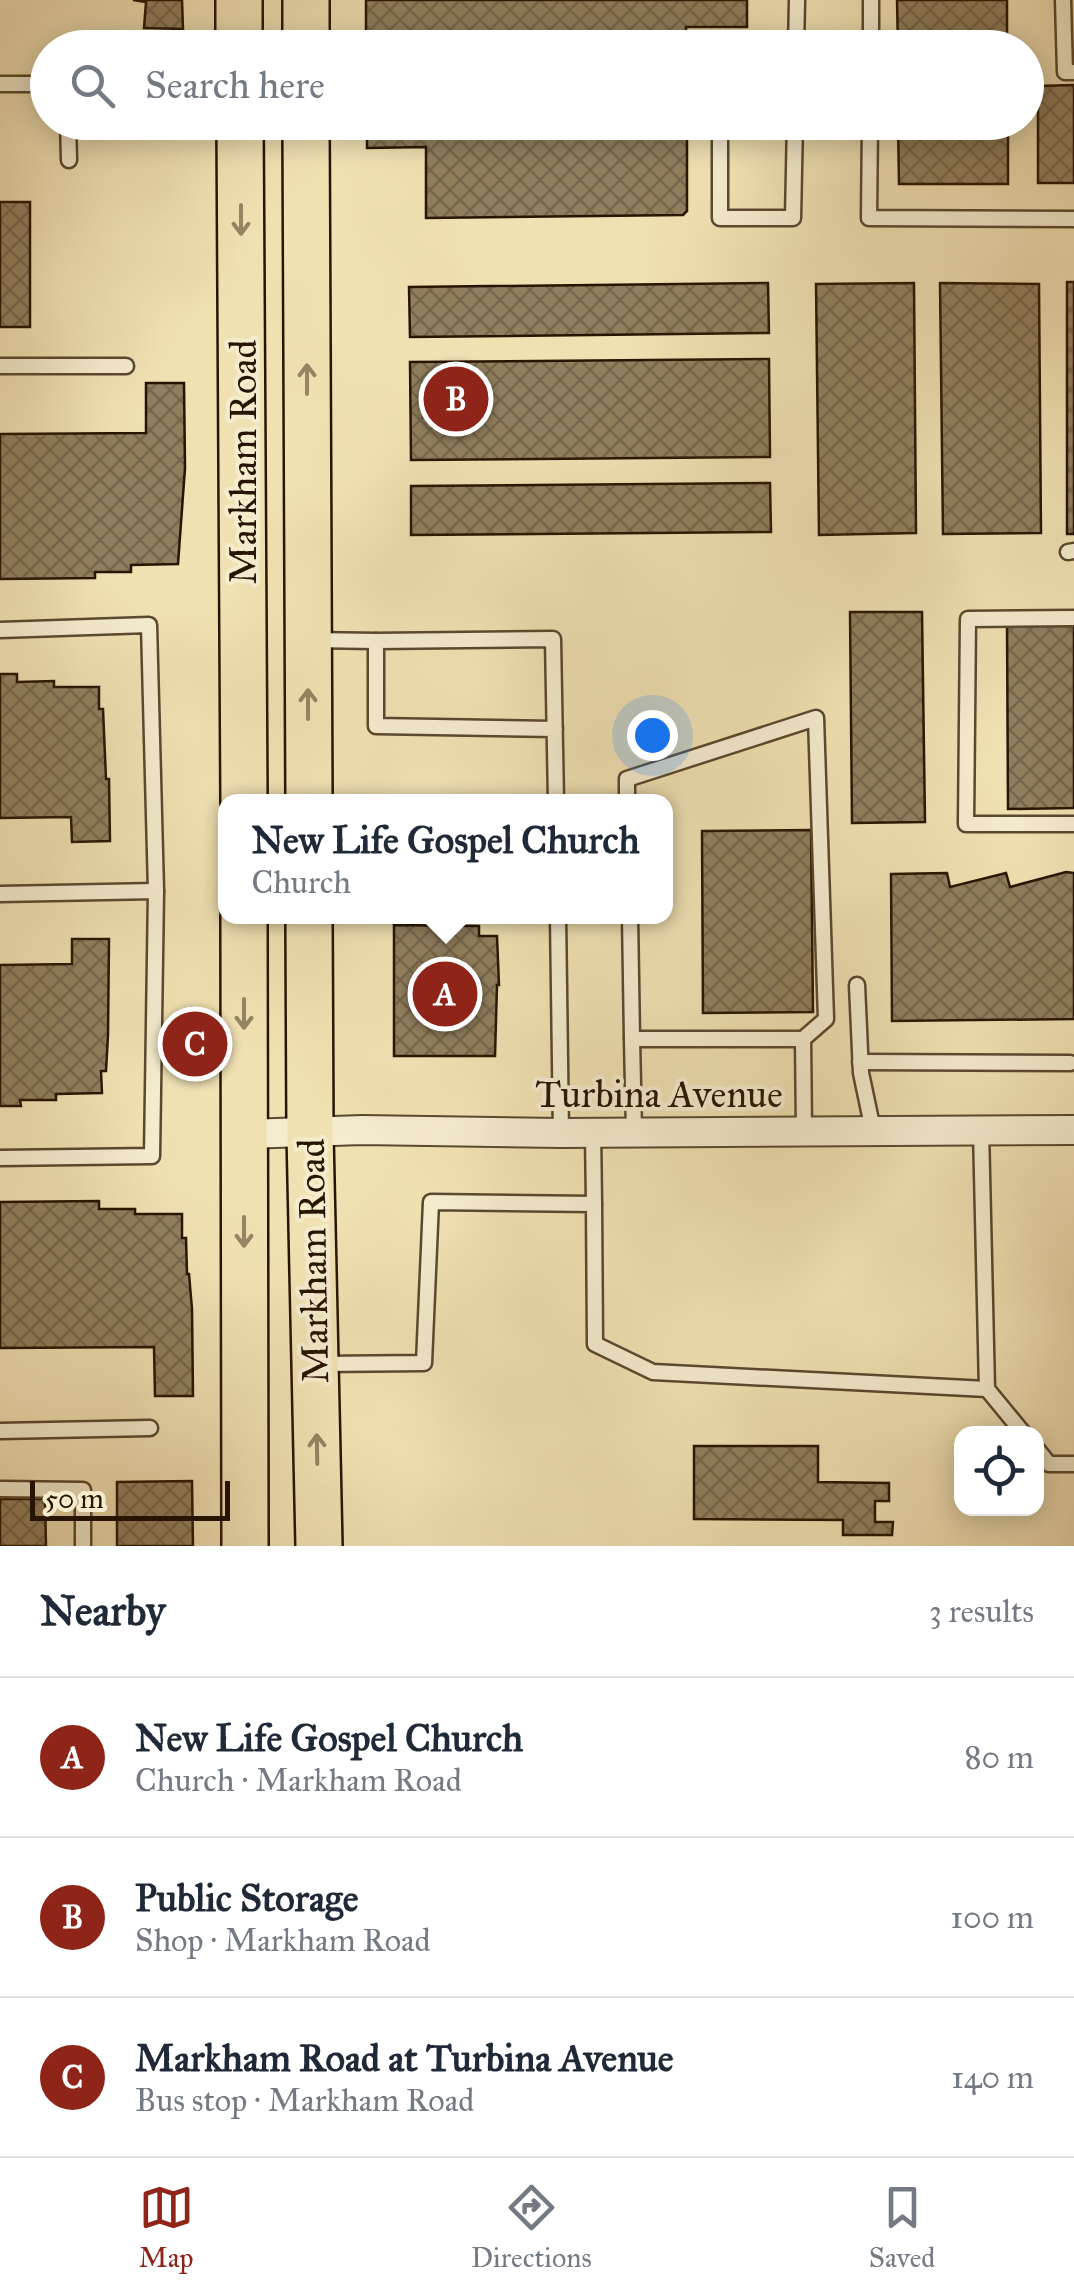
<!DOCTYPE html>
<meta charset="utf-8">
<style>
body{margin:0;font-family:"IM FELL Great Primer",serif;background:#f2f2f3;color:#1f2937}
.controls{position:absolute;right:30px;bottom:30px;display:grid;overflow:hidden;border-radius:20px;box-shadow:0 5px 25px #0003}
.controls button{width:90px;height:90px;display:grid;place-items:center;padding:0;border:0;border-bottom:2px solid #e0e1e3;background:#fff;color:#1f2937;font:50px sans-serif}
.scale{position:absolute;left:30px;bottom:25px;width:200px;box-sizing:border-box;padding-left:10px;border:5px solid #281501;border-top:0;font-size:28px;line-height:35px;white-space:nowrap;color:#281501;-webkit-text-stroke:8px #f5ecce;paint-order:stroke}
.you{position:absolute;left:652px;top:735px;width:35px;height:35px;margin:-25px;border:8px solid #fff;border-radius:50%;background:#1a73e8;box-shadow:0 0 0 15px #1a73e833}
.badge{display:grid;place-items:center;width:65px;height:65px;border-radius:50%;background:#8f2418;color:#fff;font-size:32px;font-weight:700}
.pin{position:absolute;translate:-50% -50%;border:5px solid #fff;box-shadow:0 2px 10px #0006}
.popup{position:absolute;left:218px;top:794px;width:455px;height:130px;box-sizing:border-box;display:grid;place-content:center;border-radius:20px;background:#fff;filter:drop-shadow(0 2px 8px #0005);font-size:32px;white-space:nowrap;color:#747a83}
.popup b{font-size:38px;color:#1f2937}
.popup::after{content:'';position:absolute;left:50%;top:100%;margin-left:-20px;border:20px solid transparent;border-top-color:#fff}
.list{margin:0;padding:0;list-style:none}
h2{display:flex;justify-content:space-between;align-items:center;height:130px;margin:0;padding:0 40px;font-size:42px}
h2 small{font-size:32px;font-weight:400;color:#747a83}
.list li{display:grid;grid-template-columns:65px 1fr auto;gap:30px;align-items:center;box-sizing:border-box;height:160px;padding:0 40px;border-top:2px solid #e0e1e3}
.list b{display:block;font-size:38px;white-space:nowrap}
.list p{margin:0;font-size:32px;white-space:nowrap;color:#747a83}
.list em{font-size:32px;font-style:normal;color:#747a83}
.icon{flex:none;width:55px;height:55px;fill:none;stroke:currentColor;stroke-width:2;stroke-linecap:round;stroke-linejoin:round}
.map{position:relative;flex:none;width:1074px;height:1546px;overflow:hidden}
.search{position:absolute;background:#fff;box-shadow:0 5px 25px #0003;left:30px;right:30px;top:30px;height:110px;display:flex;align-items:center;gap:25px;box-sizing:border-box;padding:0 35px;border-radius:55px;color:#747a83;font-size:38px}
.sheet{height:610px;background:#fff}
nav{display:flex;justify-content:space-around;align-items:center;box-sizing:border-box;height:140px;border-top:2px solid #e0e1e3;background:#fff;font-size:28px;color:#747a83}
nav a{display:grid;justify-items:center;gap:5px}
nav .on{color:#8f2418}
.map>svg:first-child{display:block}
</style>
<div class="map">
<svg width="1074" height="1546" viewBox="0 0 1074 1546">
<defs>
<pattern id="building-cross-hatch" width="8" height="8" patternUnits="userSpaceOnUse" patternTransform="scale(2.5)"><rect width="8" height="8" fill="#907f5e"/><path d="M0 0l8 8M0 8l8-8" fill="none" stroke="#76674b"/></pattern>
</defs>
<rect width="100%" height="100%" fill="#f0e1b3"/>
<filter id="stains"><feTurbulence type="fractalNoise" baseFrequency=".002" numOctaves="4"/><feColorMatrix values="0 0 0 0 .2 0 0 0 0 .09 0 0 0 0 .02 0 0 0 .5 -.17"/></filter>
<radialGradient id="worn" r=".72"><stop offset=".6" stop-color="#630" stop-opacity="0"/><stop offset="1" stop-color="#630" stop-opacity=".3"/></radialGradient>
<g fill="url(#building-cross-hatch)" stroke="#281501" stroke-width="2.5">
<polygon points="133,0 182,0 183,29 144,28 146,2"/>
<polygon points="366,0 747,0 747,27 686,27 686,48 366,48"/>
<polygon points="897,0 1007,0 1007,48 898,48"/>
<polygon points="1074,85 1074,183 1038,183 1038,86"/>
<polygon points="367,122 687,122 687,211 683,215 426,218 426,147 367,148"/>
<polygon points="898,122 1008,122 1008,184 899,184"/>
<rect x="0" y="202" width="30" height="125"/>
<rect x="1067" y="282" width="7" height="252"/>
<polygon points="768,283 769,333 410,337 409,287"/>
<polygon points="914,283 916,533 819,535 816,284"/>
<polygon points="940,283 1039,284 1041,533 943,534"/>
<polygon points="769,359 770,457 411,460 410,362"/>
<polygon points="146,383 184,383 185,468 178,564 131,565 131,572 95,572 95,578 0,579 0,434 146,433"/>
<polygon points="770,483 771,532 411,535 411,486"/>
<polygon points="850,612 922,612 925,822 852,823"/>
<polygon points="1007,623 1074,623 1074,808 1008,809"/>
<polygon points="0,674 17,674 17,682 54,681 54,687 99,687 99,709 103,709 106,779 109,779 110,841 72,842 71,817 0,818"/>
<polygon points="811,830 813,1012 703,1013 702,831"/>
<polygon points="1066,872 1074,873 1074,1019 892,1021 891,874 947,873 950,887 1006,873 1010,887"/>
<polygon points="394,925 479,926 479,936 497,936 499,985 497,985 495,1056 394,1056"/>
<polygon points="72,939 109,939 108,1035 106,1071 101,1071 102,1093 56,1094 56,1100 20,1100 21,1106 0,1106 0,965 72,964"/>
<polygon points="99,1201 99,1209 135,1209 135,1214 182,1214 182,1238 186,1238 187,1274 189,1274 192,1309 193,1396 155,1396 154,1347 0,1348 0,1202"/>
<polygon points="694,1446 818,1446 818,1482 889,1483 889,1501 875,1501 875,1522 893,1522 892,1535 843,1535 843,1520 694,1519"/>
<polygon points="192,1481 193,1546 117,1546 117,1482"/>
<polygon points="0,1499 45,1499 46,1546 0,1546"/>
</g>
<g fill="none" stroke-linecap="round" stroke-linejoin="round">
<defs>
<g id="service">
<polyline points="1063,0 1065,72 1074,72"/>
<polyline points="720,48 796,46"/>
<polyline points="796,48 797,0"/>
<polyline points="871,48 871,0"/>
<polyline points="0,84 48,84"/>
<polyline points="68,122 69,160"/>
<polyline points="720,122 720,218 793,218 795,122"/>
<polyline points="870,122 869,218 1074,219"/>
<polyline points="0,366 126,366"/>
<polyline points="1068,552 1074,551"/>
<polyline points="1074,618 968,619 966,824 1074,824"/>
<polyline points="0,630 149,625 156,891"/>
<polyline points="312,640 376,641"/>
<polyline points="555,729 376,726 376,641 553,639 556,802"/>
<polyline points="627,802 627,779 816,718 826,1019 803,1039"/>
<polyline points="0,894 156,891 152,1156 0,1158"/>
<polyline points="558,916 561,1133"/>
<polyline points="630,916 632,1039"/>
<polyline points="857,985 861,1073 873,1130"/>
<polyline points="860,1062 1070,1063"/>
<polyline points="981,1130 987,1389 1024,1434"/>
<polyline points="593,1132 594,1204"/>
<polyline points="634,1132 632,1039 803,1039 804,1130"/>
<polyline points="321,1364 424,1363 431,1202 594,1204 595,1344 653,1372 987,1389"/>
<polyline points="0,1431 150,1428"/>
<polyline points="1036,1448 1049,1464 1074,1464"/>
<polyline points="0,1489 83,1490 83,1546"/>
</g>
<polyline id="minor" points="244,1134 362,1130 561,1133 1074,1130"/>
<g id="primary">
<polyline points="239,0 239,48"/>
<polyline points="306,0 306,48"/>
<polyline points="240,122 244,802"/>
<polyline points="306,122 309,802"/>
<polyline points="244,916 245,1546"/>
<polyline points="309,916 310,1134 319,1546"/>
</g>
</defs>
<use href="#service" stroke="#5a482e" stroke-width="19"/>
<use href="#minor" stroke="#5a482e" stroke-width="32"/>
<use href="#primary" stroke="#281501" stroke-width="50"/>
<use href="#service" stroke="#f5ecce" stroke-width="14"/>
<use href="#minor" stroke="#f5ecce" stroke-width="28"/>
<use href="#primary" stroke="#f0e1b3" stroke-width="45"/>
</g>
<defs><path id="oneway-shaft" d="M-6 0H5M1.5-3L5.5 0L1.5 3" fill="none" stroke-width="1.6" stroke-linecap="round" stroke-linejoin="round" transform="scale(2.5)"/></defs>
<g stroke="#968563">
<use href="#oneway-shaft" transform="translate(241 220) rotate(90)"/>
<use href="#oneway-shaft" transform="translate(307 379) rotate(-90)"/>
<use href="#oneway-shaft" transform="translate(308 704) rotate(-90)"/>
<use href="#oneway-shaft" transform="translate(244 1014) rotate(90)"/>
<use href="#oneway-shaft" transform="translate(244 1232) rotate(90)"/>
<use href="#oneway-shaft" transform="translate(317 1449) rotate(-91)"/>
</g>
<g text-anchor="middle" stroke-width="8" stroke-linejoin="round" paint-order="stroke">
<g font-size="38" fill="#281501" stroke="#f5ecce">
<text transform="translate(243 462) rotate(-90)" y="13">Markham Road</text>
<text x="659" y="1107">Turbina Avenue</text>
<text transform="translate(313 1261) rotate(-91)" y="13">Markham Road</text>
</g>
</g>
<rect width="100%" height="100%" filter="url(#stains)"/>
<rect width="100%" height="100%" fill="url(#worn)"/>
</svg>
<div class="controls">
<button><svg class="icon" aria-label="locate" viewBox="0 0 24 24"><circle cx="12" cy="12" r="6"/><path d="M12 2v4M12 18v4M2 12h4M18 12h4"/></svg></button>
</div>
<div class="scale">50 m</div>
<div class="you"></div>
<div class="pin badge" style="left:445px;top:994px">A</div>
<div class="popup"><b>New Life Gospel Church</b>Church</div>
<div class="pin badge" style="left:456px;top:399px">B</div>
<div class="pin badge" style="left:195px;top:1044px">C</div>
<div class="search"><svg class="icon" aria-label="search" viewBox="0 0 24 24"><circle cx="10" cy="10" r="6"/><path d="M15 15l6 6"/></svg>Search here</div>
</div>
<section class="sheet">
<h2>Nearby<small>3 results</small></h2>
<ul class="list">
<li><span class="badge">A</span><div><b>New Life Gospel Church</b><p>Church · Markham Road</p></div><em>80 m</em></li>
<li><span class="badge">B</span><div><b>Public Storage</b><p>Shop · Markham Road</p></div><em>100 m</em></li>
<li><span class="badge">C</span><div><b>Markham Road at Turbina Avenue</b><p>Bus stop · Markham Road</p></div><em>140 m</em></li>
</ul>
</section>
<nav>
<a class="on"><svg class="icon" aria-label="map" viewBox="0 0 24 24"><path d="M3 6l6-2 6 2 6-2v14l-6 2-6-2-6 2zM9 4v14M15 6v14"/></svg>Map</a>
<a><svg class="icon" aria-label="directions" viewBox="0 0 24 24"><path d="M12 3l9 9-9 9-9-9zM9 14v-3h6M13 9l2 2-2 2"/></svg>Directions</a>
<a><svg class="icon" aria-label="saved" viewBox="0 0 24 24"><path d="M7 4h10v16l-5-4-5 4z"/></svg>Saved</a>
</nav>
